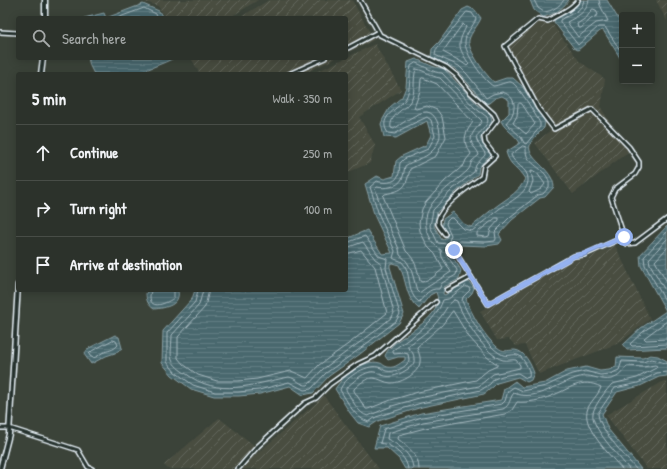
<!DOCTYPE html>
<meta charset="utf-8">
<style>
body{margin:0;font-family:"Patrick Hand",sans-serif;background:#383e37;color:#f1f3f6}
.controls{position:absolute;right:12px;top:12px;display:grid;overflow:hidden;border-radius:4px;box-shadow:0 2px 10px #0003}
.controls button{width:36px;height:36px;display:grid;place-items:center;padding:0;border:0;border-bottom:1px solid #484d47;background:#2c322b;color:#f1f3f6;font:20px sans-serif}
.stop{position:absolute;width:12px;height:12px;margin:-9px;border:3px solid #95b2f1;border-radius:50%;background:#fff}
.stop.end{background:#95b2f1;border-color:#fff;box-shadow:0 1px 4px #0008}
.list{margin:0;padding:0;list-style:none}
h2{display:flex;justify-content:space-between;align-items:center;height:52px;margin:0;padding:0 16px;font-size:17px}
h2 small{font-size:13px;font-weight:400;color:#a6aaa9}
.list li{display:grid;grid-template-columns:26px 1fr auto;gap:12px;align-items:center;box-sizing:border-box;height:56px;padding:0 16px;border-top:1px solid #484d47}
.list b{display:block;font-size:15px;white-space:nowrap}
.list em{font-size:13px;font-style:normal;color:#a6aaa9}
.icon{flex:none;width:22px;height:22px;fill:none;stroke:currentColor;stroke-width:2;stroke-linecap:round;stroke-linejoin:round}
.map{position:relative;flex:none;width:667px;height:469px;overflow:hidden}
.search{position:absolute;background:#2c322b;box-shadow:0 2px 10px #0003;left:16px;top:16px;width:332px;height:44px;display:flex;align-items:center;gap:10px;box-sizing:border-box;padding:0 14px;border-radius:4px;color:#a6aaa9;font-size:15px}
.panel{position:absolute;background:#2c322b;box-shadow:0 2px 10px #0003;left:16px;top:72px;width:332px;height:220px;border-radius:4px}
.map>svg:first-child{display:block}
</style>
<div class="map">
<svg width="667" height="469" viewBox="0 0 667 469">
<defs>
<pattern id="industrial-furrows" width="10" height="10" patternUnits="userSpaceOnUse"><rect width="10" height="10" fill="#4a4e41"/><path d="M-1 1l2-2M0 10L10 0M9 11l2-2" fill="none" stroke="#64685d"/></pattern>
<pattern id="water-rules" width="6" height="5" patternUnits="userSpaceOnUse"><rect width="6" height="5" fill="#48686e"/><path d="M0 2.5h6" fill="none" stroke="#627e83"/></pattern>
</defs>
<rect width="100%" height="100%" fill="#3b4339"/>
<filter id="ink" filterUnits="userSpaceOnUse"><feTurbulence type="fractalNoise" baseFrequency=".025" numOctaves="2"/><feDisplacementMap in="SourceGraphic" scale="8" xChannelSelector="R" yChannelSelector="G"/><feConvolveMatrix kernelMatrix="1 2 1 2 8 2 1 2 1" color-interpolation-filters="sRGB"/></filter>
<g filter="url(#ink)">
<g fill="url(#industrial-furrows)">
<polygon points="138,0 258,0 229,18 166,18 158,6"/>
<polygon points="269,0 352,0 374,40 346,53 346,18 239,18"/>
<polygon points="656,0 667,0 667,21"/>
<polygon points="538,21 553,25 580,62 605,79 601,108 628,152 573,194 535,143 555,127 531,92 507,47"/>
<polygon points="375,44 401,90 359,117 375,145 370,163 346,173 346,74 312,74"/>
<polygon points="191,58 336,58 303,74 200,74"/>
<polygon points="615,245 650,319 619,343 539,374 525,345 516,346 509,339 497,340 480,311 574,259 585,259"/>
<polygon points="664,381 667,382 667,469 647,469 606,415"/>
<polygon points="324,396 379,469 239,469"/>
<polygon points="219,418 255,446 233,469 168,469 164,465"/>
</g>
<g fill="url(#water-rules)" stroke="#889fa5">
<path d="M 530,0 L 569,0 C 562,9 555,14 543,17 L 534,10 Z"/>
<polygon points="581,0 607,0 622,25 622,61 603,30 600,31 578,50 574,48 554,22 555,18 575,7"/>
<polygon points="143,4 159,11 163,18 84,18 104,13 106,18"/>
<path d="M 468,7 L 475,10 L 481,18 C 478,26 471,32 469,40 C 467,49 487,77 494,82 L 506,78 L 513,78 L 522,86 L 545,122 L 544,128 C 539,133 532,139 530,145 C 526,159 553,168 554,187 L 545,197 L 540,198 L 512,220 L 499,234 L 502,240 L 499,244 L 486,246 L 460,245 L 451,247 L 450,253 L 461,270 L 459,279 L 444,287 L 443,294 L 445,295 L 468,281 L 474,288 L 472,293 L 466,299 C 472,315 484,336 497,347 C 504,353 507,350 515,350 C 525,351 531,365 534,373 L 531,380 L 527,382 L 518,377 L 497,383 L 493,387 L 484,394 L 422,407 L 378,421 L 369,427 L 358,423 L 350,413 L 335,389 C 342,377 364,358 380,363 C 382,363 383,365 385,366 C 393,370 399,364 405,360 L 405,357 L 398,357 L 388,360 L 385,356 C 386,353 388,350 390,348 C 403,333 447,317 436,292 L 430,295 L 419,309 C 405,298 407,280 399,265 L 392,263 L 390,264 L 390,267 L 404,314 L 399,323 L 360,354 L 329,376 L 313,393 L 303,395 L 290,386 L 260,394 L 239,396 L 214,396 L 191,389 L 172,375 L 162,363 L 163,331 L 192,299 L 195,290 L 346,290 L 346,239 L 367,230 L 382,254 L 392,253 L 375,217 L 365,184 L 377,176 L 384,179 L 394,176 L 396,161 L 402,156 L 426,145 L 431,135 L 427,121 L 396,138 L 384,137 L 381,124 L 383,119 L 390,107 L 402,97 L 406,87 L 408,62 L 416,59 C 424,62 435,69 443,68 L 478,105 L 490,114 L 491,117 L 492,123 L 480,139 L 491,154 L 479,167 L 478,174 L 456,192 L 437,212 L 434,226 L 442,240 L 447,237 L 442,225 L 443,219 L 453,212 L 464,224 L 471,227 C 480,220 488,212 498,205 C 509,197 519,192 525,179 C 518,167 510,167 506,152 L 520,143 C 515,134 505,130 501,121 L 509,113 L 509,100 L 502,96 L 495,98 L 489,103 L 486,104 L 456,69 L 431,57 L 432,49 L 439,42 L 462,10 Z"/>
<path d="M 88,58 L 174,58 C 163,64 151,67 140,73 L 140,74 L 113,74 L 112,73 L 109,74 L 94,74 L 90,66 Z"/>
<polygon points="667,226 667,348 627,350 623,345 641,328 666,311 641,266 640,255"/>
<path d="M 149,290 L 178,290 C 181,305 166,308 154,309 C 148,305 146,300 146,293 Z"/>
<polygon points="115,335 119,337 122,348 115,353 106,356 91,364 84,354 89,348"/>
<polygon points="650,355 658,356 667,361 667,376 659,377 640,386 617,392 602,414 608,429 641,469 405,469 399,459 387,448 374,448 380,426 421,413 501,400 504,389 515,381 522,387 545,383 567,371 586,367 600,371 609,370 616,367 617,357 643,358"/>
</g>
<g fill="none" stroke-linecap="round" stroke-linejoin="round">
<g stroke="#a8bac1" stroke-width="1">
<path d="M 534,0 L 538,8 L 544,12 C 552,11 559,7 564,0"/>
<path d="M 584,0 C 582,13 569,14 560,20 L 560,22 L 578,45 L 598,27 L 605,27 L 622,53"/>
<path d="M 589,0 C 588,12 576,17 567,22 L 578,37 L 596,23 L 608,21 L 600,5 L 599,0"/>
<polygon points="593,9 596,10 598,15 591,19 581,28 578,28 577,24 586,18"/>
<path d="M 467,12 L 472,13 L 476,19 C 473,27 465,33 465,42 C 464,52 484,81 493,86 C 498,86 507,81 511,82 C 518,84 536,116 540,123 L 540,127 L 526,144 L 524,143 L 521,137 L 506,123 C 508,120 511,118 512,115 C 517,104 513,95 502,92 L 493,94 L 486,98 L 467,74 L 459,66 L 435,55 L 436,50 Z"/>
<polyline points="117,18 144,8 156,14 158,18"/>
<path d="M 463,24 L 466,27 C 457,45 458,47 469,64 L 467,66 L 460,61 L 443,52 Z"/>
<path d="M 416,63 C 425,66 433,73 442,73 L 475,108 L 487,117 L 488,121 C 480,140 468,130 485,153 L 485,155 L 476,165 L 474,172 L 453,189 L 433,210 L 430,226 L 438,243 L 447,244 L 446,254 L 457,270 L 456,275 L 442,283 L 439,289 C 428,288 425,296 419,302 C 406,294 412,271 402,262 C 400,260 395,260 393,258 L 395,251 L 379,215 L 370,187 L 377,181 C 382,183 395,184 398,176 C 400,173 399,167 400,163 L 404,159 L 428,149 L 435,136 L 431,120 L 427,117 L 404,128 L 395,134 L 388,133 C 376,116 401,108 406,98 C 411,88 409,77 411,66 Z"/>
<path d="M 416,69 C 425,70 431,77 440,78 L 482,121 C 478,128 468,134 472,144 C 474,148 478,150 479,155 C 477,157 474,159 472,161 C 470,164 471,167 468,170 C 452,186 416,205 428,233 C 431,240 434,246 441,250 L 442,257 L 451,272 C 440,280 429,285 419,293 L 417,291 C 413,278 412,263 400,255 L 399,249 L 383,213 L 375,189 L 377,187 C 385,189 398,187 402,179 C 404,175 404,170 405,166 C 413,160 425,159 432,151 C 436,148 440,139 440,135 C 440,127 436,113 427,112 C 419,111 401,124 394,129 L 391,128 C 389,116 403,110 409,103 C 417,93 412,80 416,69 Z"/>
<path d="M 423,78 L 437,84 L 473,122 C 468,129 463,136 466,145 C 467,148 470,151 471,154 L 466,160 L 464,165 L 445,181 L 426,202 L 422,209 L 419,223 L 420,231 L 428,247 L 435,254 L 443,269 L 432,278 L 422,282 L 420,281 C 418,270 415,259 406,251 L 383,196 L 385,194 C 404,190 406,188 410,169 L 436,156 L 446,137 L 442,117 L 437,110 L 427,106 L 416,109 L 414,108 L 420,91 L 421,79 Z"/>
<polygon points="520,103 522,104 535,124 526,134 513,123 517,116 518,105"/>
<path d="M 523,146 L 526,147 C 526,150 526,153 527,156 C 532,167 551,171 549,187 L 543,194 L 538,195 L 510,217 L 495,232 L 496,239 L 495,241 L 486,242 L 460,241 L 450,243 L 449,241 L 451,235 L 446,224 L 447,221 L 450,218 L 453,218 L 464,229 L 472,231 C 481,224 490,216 499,209 C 508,203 529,193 528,179 C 528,168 514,165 511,155 Z"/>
<polygon points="532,170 537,173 545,184 541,189 531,194 529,192 533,181 531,172"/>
<polygon points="496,218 499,218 499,220 491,229 489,236 486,237 477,236 477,233"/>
<polyline points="667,232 644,257 645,265 667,304"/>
<polyline points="667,239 649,259 650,264 667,294"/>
<polyline points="667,248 655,261 667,282"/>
<path d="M 466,286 L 469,288 L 470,290 L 463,297 L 462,301 C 469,317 487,348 503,355 C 509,357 516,352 521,357 C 525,362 531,371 529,377 L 526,378 L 518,373 L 502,376 L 494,379 L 490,384 L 481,390 L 421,403 L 376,417 L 369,422 C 354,418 348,402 340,390 C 343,379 366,364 378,367 C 381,367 383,370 386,371 C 394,373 407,368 409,360 L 408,354 L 404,353 L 394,354 L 393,352 L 393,350 C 413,336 435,323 443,300 L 448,299 Z"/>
<path d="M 151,290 C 151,292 150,294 150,296 C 150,312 168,302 174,298 L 174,290"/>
<polyline points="198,290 195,302 167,333 167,362 175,372 193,385 215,392 238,392 259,390 289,382 304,390 311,389 326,373 357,351 396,321 400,314 386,268 387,259 379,256 365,236 346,243"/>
<path d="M 203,290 L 199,305 L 172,335 C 172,341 170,355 172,360 C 174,365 180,370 185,373 C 219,399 252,384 289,377 C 296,378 301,386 308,385 L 323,369 L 374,332 L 392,317 L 394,313 L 381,263 L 375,259 L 363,242 L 346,248"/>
<polyline points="209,290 205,307 178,337 178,358 183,364 198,375 217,381 238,381 257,379 291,371 296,373 307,378 319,365 351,342 387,313 375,267 361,250 346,254"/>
<path d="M 454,300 L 457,301 C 463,318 486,356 503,360 C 508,361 512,359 516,360 L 520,365 L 520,368 L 493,374 L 479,386 L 419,398 L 392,406 L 368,416 C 358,414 352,399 346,390 L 346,388 C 353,382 361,374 370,372 C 375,371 377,373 382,375 C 392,379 400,374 408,369 C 412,366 415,363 414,359 C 414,354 412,351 408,348 L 408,346 C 418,338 431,330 439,319 C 445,312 446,306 454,300 Z"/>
<path d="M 453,311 L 469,337 L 487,357 L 497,364 L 497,366 L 488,370 L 476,380 L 418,392 L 391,400 L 368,409 L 366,409 L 354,391 L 354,389 C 359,384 366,378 373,378 C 379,378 385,383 391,383 C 402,383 419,373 420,362 C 421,356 418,352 417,347 L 442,325 Z"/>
<polyline points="667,315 644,331 630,344 632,346 667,344"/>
<polyline points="667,321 644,338 646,340 667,339"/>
<path d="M 113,340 L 116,341 L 118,345 C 113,351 108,350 102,353 C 99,355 97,357 93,358 L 90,356 L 89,354 L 92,351 Z"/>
<path d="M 408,469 C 407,459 398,451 390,446 C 387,444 383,444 380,443 L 384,429 L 422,417 L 502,404 L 505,401 L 508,391 L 514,387 L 523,391 L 546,386 L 569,375 L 585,371 L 600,375 L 610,374 L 619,370 L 622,361 L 643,362 L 651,359 L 656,360 L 667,364"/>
<path d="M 413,469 C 413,455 398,444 387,439 L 388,433 L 423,422 L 503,409 C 511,405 509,398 514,393 C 537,403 561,380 584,376 C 593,375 601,381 611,379 C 620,377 622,372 627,366 L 643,367 L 655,365 L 657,366 L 656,368 L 637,378 L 612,384 C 607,389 594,406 593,413 C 590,427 620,457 629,469"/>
<path d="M 419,469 C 419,455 408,447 398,439 L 399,435 L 425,428 L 505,414 L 512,410 L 517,402 C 527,403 542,400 551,396 C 570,389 581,377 601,387 C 599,395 589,402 587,411 C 583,429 611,456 622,469"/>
<path d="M 636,469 C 625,456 598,428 598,413 L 615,388 L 638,383 L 657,373 L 667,372"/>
</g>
<defs>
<g id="minor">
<path d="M 360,0 L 380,35 L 446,67 L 456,75 L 471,93 L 494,114 L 497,120 L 484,137 L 485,143 L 495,156 L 484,166 L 482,177 C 472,184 435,210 438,224 C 439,227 443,231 445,234"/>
<path d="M 578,0 C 572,10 557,14 548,21 L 538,19 L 505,46 L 538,108 L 554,129 L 592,109 L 629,147 L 639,162 L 639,167 L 635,174 L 615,189 L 611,197 L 624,237 L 627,244 L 635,243 L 667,219"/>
<polyline points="0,32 18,33"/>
<polyline points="346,49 378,32"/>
<polyline points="289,74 325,58"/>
<polyline points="454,250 488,304 574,256 584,255 624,237"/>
<polyline points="447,290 471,277"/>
<polyline points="0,428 9,428 78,450 88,467 92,469"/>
<polyline points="238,469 258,446 305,403 316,398 330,384 358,364 375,356 436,302"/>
</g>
<g id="tertiary">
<polyline points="45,18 45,0"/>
<polyline points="41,74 43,58"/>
<polyline points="0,469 9,434 18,285"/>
</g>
</defs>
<use href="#minor" stroke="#e8f1f8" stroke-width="6"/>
<use href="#tertiary" stroke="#e8f1f8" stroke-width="7"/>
<use href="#minor" stroke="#26332d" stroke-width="3"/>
<use href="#tertiary" stroke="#26332d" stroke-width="4"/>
</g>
</g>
<g fill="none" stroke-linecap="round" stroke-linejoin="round" filter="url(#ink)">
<polyline stroke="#95b2f1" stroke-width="5" points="454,250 488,304 574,256 584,254 624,237"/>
</g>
</svg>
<div class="controls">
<button>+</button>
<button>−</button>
</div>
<div class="stop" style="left:624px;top:237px"></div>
<div class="stop end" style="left:454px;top:250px"></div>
<div class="search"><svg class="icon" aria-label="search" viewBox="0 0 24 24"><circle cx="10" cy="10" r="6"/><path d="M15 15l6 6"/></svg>Search here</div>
<section class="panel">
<h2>5 min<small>Walk · 350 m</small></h2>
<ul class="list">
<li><svg class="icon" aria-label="ahead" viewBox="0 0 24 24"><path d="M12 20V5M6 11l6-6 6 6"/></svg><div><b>Continue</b></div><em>250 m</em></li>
<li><svg class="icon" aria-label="right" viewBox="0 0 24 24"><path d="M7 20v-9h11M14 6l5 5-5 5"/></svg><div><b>Turn right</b></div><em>100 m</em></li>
<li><svg class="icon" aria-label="arrive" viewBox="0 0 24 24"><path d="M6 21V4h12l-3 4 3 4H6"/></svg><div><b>Arrive at destination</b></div></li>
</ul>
</section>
</div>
